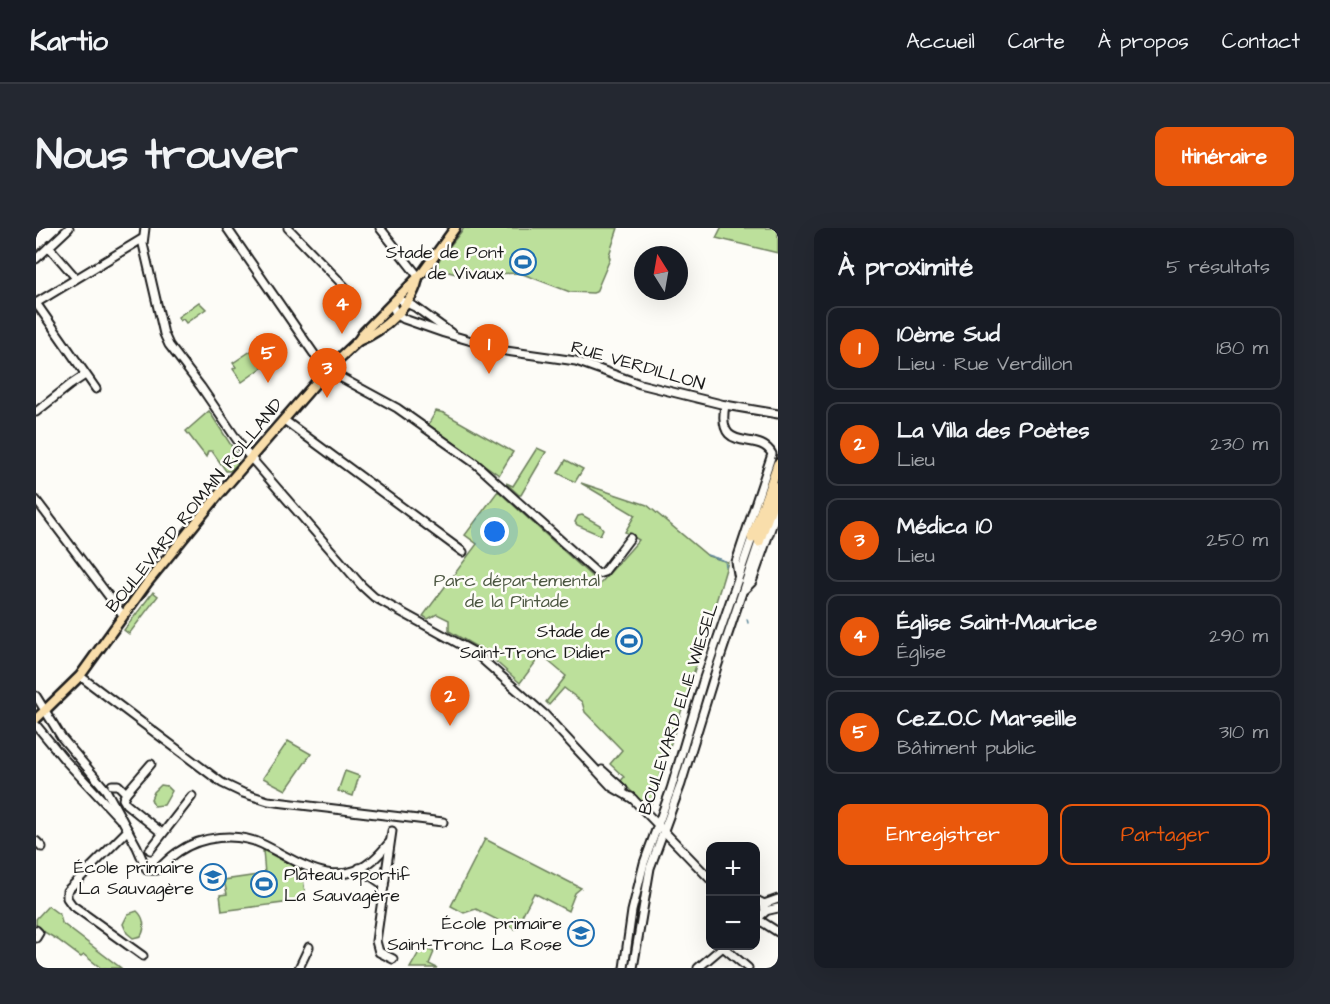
<!DOCTYPE html>
<html lang="fr">
<meta charset="utf-8">
<style>
body{margin:0;font-family:"Architects Daughter",sans-serif;background:#242831;color:#f1f3f6}
.controls{position:absolute;right:18px;bottom:18px;display:grid;overflow:hidden;border-radius:12px;box-shadow:0 6px 24px #0002}
.controls button{width:54px;height:54px;display:grid;place-items:center;padding:0;border:0;border-bottom:2px solid #363941;background:#171b24;color:#f1f3f6;font:30px sans-serif}
.compass{position:absolute;left:598px;top:18px;width:54px;height:54px;border-radius:50%;background:#171b24;box-shadow:0 6px 24px #0002;rotate:349deg}
.you{position:absolute;left:459px;top:304px;width:21px;height:21px;margin:-15px;border:4px solid #fff;border-radius:50%;background:#1a73e8;box-shadow:0 0 0 9px #1a73e833}
.badge{display:grid;place-items:center;width:39px;height:39px;border-radius:50%;background:#ea580c;color:#fff;font-size:20px;font-weight:700}
.pin{position:absolute;translate:-50% -50px;filter:drop-shadow(0 2px 3px #0008)}
.pin::after{content:'';position:absolute;top:32px;width:21px;height:18px;background:inherit;clip-path:polygon(0 0,100% 0,50% 100%)}
.list{margin:0;padding:0;list-style:none}
h2{display:flex;justify-content:space-between;align-items:center;height:78px;margin:0;padding:0 24px;font-size:26px}
h2 small{font-size:20px;font-weight:400;color:#9ea1a6}
.list li{display:grid;grid-template-columns:39px 1fr auto;gap:18px;align-items:center;box-sizing:border-box;height:84px;margin:0 12px 12px;padding:0 12px;border:2px solid #363941;border-radius:12px}
.list b{display:block;font-size:22px;white-space:nowrap}
.list p{margin:0;font-size:20px;white-space:nowrap;color:#9ea1a6}
.list em{font-size:20px;font-style:normal;color:#9ea1a6}
.actions{display:flex;gap:12px;padding:18px 24px}
.actions a{flex:1;padding:14px 0;border:2px solid #ea580c;border-radius:12px;text-align:center;font-size:21px;color:#ea580c}
.actions .main{background:#ea580c;color:#fff}
.map{position:relative;flex:none;width:742px;height:740px;overflow:hidden;border-radius:12px}
header{display:flex;align-items:center;gap:36px;box-sizing:border-box;height:84px;padding:0 30px;background:#171b24;border-bottom:2px solid #363941}
header strong{font-size:28px}
nav{display:flex;gap:33px;margin-inline-start:auto;font-size:21px}
.intro{display:flex;align-items:center;justify-content:space-between;box-sizing:border-box;height:144px;padding:0 36px}
h1{margin:0;font-size:42px}
.button{padding:15px 27px;border-radius:12px;background:#ea580c;color:#fff;font-size:21px;font-weight:700}
main{display:flex;gap:36px;padding:0 36px}
aside{flex:1;background:#171b24;border-radius:12px;box-shadow:0 6px 24px #0002}
.map>svg:first-child{display:block}
</style>
<header>
<strong>Kartio</strong>
<nav><a>Accueil</a><a>Carte</a><a>À propos</a><a>Contact</a></nav>
</header>
<div class="intro"><h1>Nous trouver</h1><a class="button">Itinéraire</a></div>
<main>
<div class="map">
<svg width="742" height="740" viewBox="0 0 742 740">
<rect width="100%" height="100%" fill="#fdfcf7"/>
<filter id="ink" filterUnits="userSpaceOnUse"><feTurbulence type="fractalNoise" baseFrequency=".0167" numOctaves="2"/><feDisplacementMap in="SourceGraphic" scale="12" xChannelSelector="R" yChannelSelector="G"/><feConvolveMatrix kernelMatrix="1 2 1 2 8 2 1 2 1" color-interpolation-filters="sRGB"/></filter>
<g filter="url(#ink)">
<g fill="#bce09b" stroke="#6c7e5c" stroke-width="1.5">
<polygon points="428,0 582,0 573,27 574,31 560,64 557,65 534,64 484,45 424,47 401,41 399,37"/>
<polygon points="685,0 742,0 742,25 680,10"/>
<polygon points="163,74 170,81 150,95 147,91 144,93 142,89"/>
<polygon points="215,123 227,139 206,154 197,141 200,139 197,135"/>
<polygon points="173,183 202,228 201,236 194,243 190,243 176,223 172,223 170,229 150,203"/>
<polygon points="400,183 408,185 477,224 463,247 392,197"/>
<polygon points="501,220 510,224 485,267 483,267 470,255 477,258"/>
<polygon points="530,232 547,241 539,254 522,245"/>
<path d="M 545,255 L 611,277 L 672,328 L 692,334 C 668,416 641,496 615,576 L 612,580 L 585,553 L 588,549 L 574,536 L 586,522 L 549,484 L 546,474 L 528,460 L 513,477 L 510,474 L 530,448 L 505,427 L 484,455 L 448,423 L 413,403 L 413,392 L 401,386 L 392,391 L 387,388 L 441,316 L 429,307 L 462,263 L 564,356 L 603,312 L 589,304 L 599,287 Z"/>
<polygon points="546,287 564,297 567,301 564,307 541,297 539,294 542,288"/>
<polygon points="117,364 122,368 93,406 88,402"/>
<polygon points="252,513 275,526 250,562 227,550"/>
<polygon points="309,543 323,548 317,568 302,563"/>
<polygon points="125,557 131,558 136,563 128,577 118,578 115,571 118,564"/>
<polygon points="449,611 545,660 539,665 532,683 498,665 479,701 440,681 428,685 415,678"/>
<polygon points="227,622 266,643 270,672 186,683 184,667 191,666 188,652 229,646"/>
<polygon points="12,678 24,687 26,695 85,740 65,740 48,727 45,729 22,712 0,699 0,691"/>
<path d="M 101,683 C 108,689 110,700 105,708 L 97,710 L 91,705 L 87,696 L 92,686 Z"/>
<polygon points="386,719 398,724 393,736 401,740 374,740"/>
</g>
<g fill="none" stroke-linecap="round" stroke-linejoin="round">
<g stroke="#628a9c" stroke-width="1.5">
<polyline points="671,327 689,333 690,338"/>
<polyline points="711,391 712,395"/>
</g>
<defs>
<g id="minor">
<polyline points="109,0 107,16 128,106 133,117 165,159 208,222 326,358 338,369 438,424 508,486 576,559 597,571"/>
<polyline points="191,0 285,136 291,142 361,180 440,236 562,346 568,344 594,310"/>
<polyline points="252,0 310,60"/>
<polyline points="344,0 382,48"/>
<polyline points="13,19 40,50"/>
<polyline points="0,31 33,0"/>
<polyline points="366,73 379,79 415,105"/>
<polyline points="0,75 106,11"/>
<polyline points="0,75 60,161"/>
<polyline points="356,76 360,86 368,91 408,105 470,123 540,133 604,156 689,177 742,186"/>
<path d="M 689,177 C 680,229 723,201 736,226 L 700,334 L 702,346"/>
<polyline points="0,184 34,157 49,147"/>
<polyline points="248,192 427,324"/>
<polyline points="0,272 87,387"/>
<polyline points="709,361 716,354 742,280"/>
<polyline points="44,448 186,555 207,565 232,573 407,594"/>
<path d="M 0,468 L 26,510 L 70,562 L 101,619 L 111,642 L 121,642 C 128,636 134,629 142,624 C 165,608 200,604 226,616 C 262,633 299,664 337,632 C 343,627 348,621 353,615"/>
<polyline points="0,497 28,531 84,591"/>
<polyline points="566,542 587,561"/>
<polyline points="76,557 82,557 90,565 115,536"/>
<polyline points="90,565 87,571 90,576 126,605"/>
<polyline points="595,569 674,651"/>
<polyline points="92,602 31,663 31,670 36,677 107,728"/>
<polyline points="356,603 340,713 343,724 357,731"/>
<polyline points="0,613 6,619"/>
<polyline points="114,622 156,568"/>
<polyline points="323,640 348,657"/>
<polyline points="720,672 728,676"/>
<polyline points="728,676 742,671"/>
<polyline points="729,683 742,680"/>
<polyline points="720,690 742,704"/>
<polyline points="722,690 729,684 728,676"/>
<polyline points="0,702 3,705 0,710"/>
<polyline points="687,719 712,740"/>
<polyline points="263,740 273,719"/>
<polyline points="588,740 596,683 608,635 635,561 668,450 716,310"/>
<polyline points="597,740 614,640 645,556 681,439 723,314"/>
<polyline points="662,740 688,718"/>
</g>
<g id="major">
<path d="M 322,113 C 346,104 379,75 382,49"/>
<polyline points="0,491 44,448 111,355 184,265 291,142 322,113 328,104 387,44 419,0"/>
</g>
<g id="highway">
<polyline points="716,310 742,236"/>
<polyline points="723,314 742,259"/>
</g>
</defs>
<use href="#minor" stroke="#1c1c1c" stroke-width="11"/>
<use href="#major" stroke="#1c1c1c" stroke-width="13"/>
<use href="#highway" stroke="#1c1c1c" stroke-width="14"/>
<use href="#minor" stroke="#fdfcf7" stroke-width="7"/>
<use href="#major" stroke="#f9deab" stroke-width="8"/>
<use href="#highway" stroke="#f9deab" stroke-width="9"/>
</g>
</g>
<defs>
<symbol id="stadium-ring" viewBox="-11 -11 22 22"><circle r="9.5" fill="#fdfcf7" stroke="#1f6fb2" stroke-width="1.5"/><path d="M0-5a6.5 5 0 1 0 0 10a6.5 5 0 1 0 0-10ZM-3.5-1.8h7v3.6h-7Z" fill="#1f6fb2"/></symbol>
<symbol id="school-ring" viewBox="-11 -11 22 22"><circle r="9.5" fill="#fdfcf7" stroke="#1f6fb2" stroke-width="1.5"/><path d="M0-5L7-2L0 1L-7-2ZM-4 1L0 2.5L4 1V4Q0 6-4 4Z" fill="#1f6fb2"/></symbol>
</defs>
<g fill-rule="evenodd">
<use href="#stadium-ring" x="472" y="19" width="30" height="30"/>
<use href="#stadium-ring" x="578" y="398" width="30" height="30"/>
<use href="#school-ring" x="162" y="634" width="30" height="30"/>
<use href="#stadium-ring" x="213" y="641" width="30" height="30"/>
<use href="#school-ring" x="530" y="690" width="30" height="30"/>
</g>
<g text-anchor="middle" stroke-width="5" stroke-linejoin="round" paint-order="stroke">
<g font-size="18" fill="#1c1c1c" stroke="#fdfcf7" text-anchor="end">
<text x="468" y="30">Stade de Pont<tspan x="468" dy="21">de Vivaux</tspan></text>
<text x="574" y="409">Stade de<tspan x="574" dy="21">Saint-Tronc Didier</tspan></text>
<text x="158" y="645">École primaire<tspan x="158" dy="21">La Sauvagère</tspan></text>
<text x="248" y="652" text-anchor="start">Plateau sportif<tspan x="248" dy="21">La Sauvagère</tspan></text>
<text x="526" y="701">École primaire<tspan x="526" dy="21">Saint-Tronc La Rose</tspan></text>
</g>
<g font-size="18" fill="#1c1c1c" stroke="#fdfcf7">
<text transform="translate(602 137) rotate(16)" y="6">RUE VERDILLON</text>
<text transform="translate(158 277) rotate(-51)" y="6">BOULEVARD ROMAIN ROLLAND</text>
<text transform="translate(642 481) rotate(-72)" y="6">BOULEVARD ELIE WIESEL</text>
</g>
<g font-size="18" fill="#4c5742" stroke="#fdfcf7">
<text x="481" y="358">Parc départemental<tspan x="481" dy="21">de la Pintade</tspan></text>
</g>
</g>
</svg>
<div class="controls">
<button>+</button>
<button>−</button>
</div>
<svg class="compass" viewBox="-18 -18 36 36"><path d="M0-13l5 13h-10z" fill="#e53935"/><path d="M0 13l5-13h-10z" fill="#9ea1a6"/></svg>
<div class="you"></div>
<div class="pin badge" style="left:453px;top:146px">1</div>
<div class="pin badge" style="left:414px;top:498px">2</div>
<div class="pin badge" style="left:291px;top:170px">3</div>
<div class="pin badge" style="left:306px;top:106px">4</div>
<div class="pin badge" style="left:232px;top:155px">5</div>
</div>
<aside>
<h2>À proximité<small>5 résultats</small></h2>
<ul class="list">
<li><span class="badge">1</span><div><b>10ème Sud</b><p>Lieu · Rue Verdillon</p></div><em>180 m</em></li>
<li><span class="badge">2</span><div><b>La Villa des Poètes</b><p>Lieu</p></div><em>230 m</em></li>
<li><span class="badge">3</span><div><b>Médica 10</b><p>Lieu</p></div><em>250 m</em></li>
<li><span class="badge">4</span><div><b>Église Saint-Maurice</b><p>Église</p></div><em>290 m</em></li>
<li><span class="badge">5</span><div><b>Ce.Z.O.C Marseille</b><p>Bâtiment public</p></div><em>310 m</em></li>
</ul>
<div class="actions"><a class="main">Enregistrer</a><a>Partager</a></div>
</aside>
</main>
